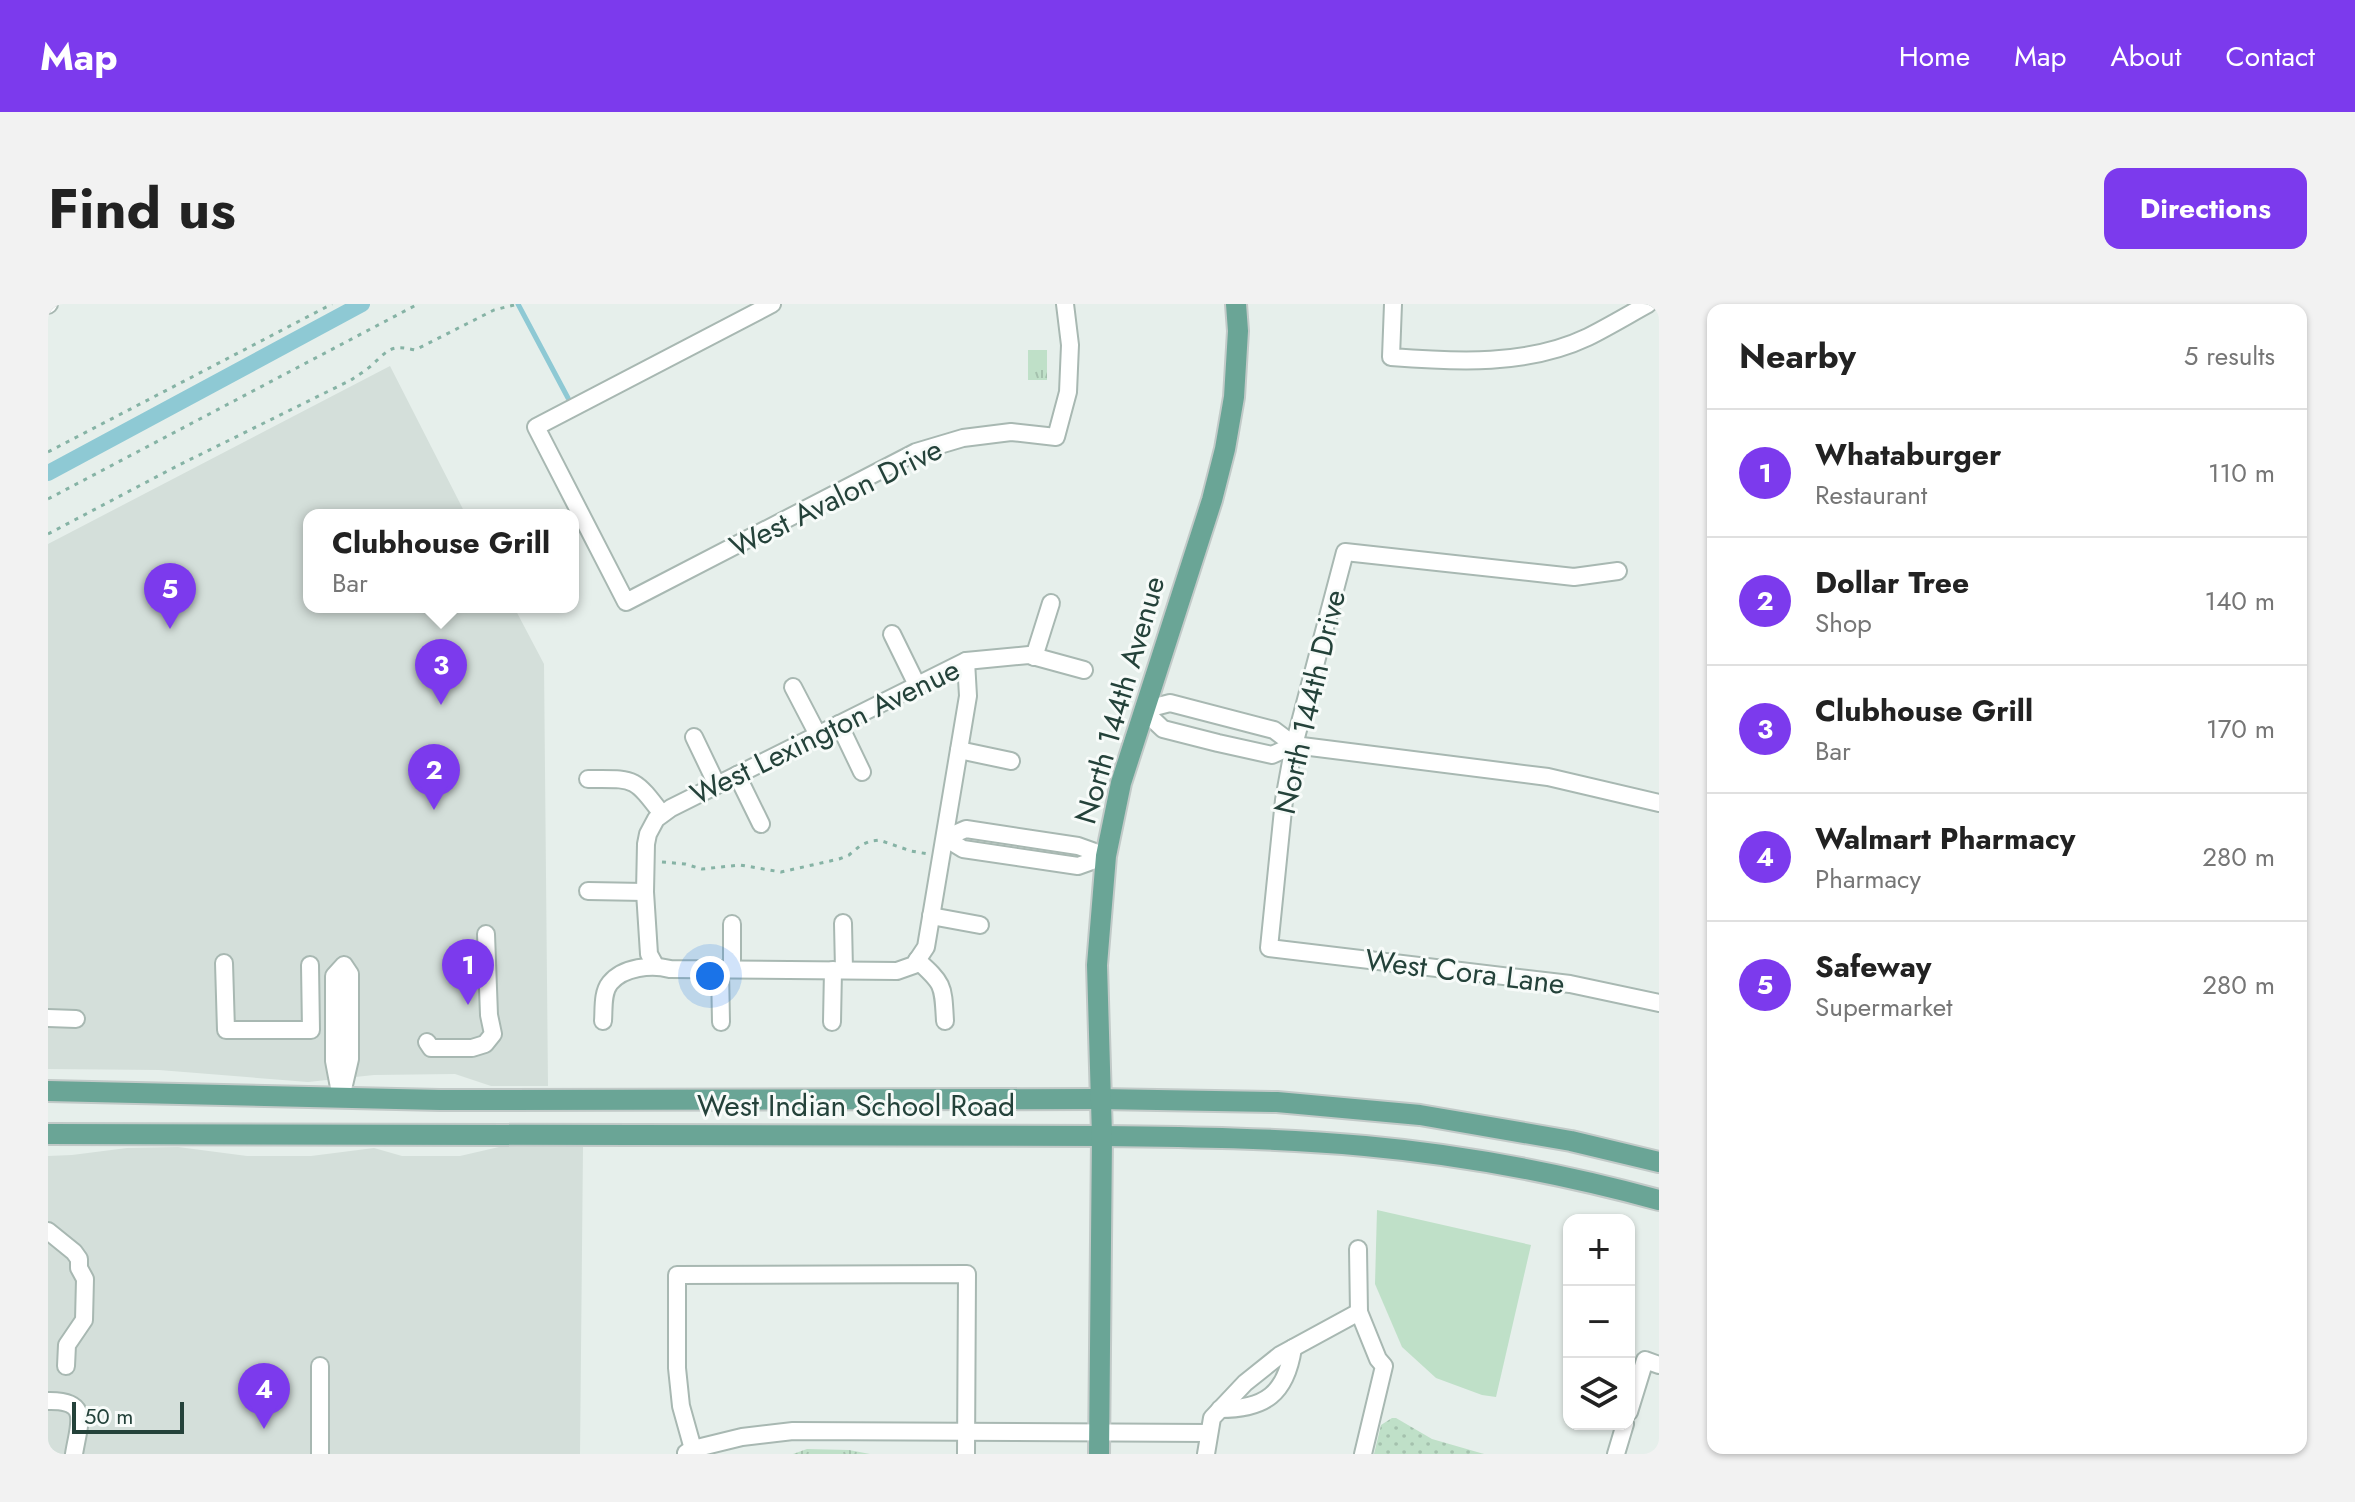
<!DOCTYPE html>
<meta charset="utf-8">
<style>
body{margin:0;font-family:Jost,sans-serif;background:#f2f2f2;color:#222}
.controls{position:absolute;right:24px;bottom:24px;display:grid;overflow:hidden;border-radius:16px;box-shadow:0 2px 6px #0004}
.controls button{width:72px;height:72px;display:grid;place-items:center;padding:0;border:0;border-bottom:2px solid #e0e0e0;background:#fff;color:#222;font:40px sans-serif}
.scale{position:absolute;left:24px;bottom:20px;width:112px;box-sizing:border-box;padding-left:8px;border:4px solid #24423a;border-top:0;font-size:22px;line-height:28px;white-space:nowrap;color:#24423a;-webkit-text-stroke:6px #f7fbf9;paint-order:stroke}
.you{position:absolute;left:662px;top:672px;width:28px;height:28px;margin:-20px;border:6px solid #fff;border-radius:50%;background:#1a73e8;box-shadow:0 0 0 12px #1a73e833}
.badge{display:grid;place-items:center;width:52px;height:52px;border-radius:50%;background:#7c3aed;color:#fff;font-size:26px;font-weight:700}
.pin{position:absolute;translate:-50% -66px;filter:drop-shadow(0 2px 4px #0008)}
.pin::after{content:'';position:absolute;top:42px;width:28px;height:24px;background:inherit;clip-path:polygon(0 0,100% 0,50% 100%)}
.popup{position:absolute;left:255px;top:205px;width:276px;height:104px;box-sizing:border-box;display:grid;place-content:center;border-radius:16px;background:#fff;filter:drop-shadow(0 2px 6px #0005);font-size:26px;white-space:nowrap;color:#767676}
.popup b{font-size:30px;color:#222}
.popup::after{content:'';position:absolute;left:50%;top:100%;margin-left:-16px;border:16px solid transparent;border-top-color:#fff}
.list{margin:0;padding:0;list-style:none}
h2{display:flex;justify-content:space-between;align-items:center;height:104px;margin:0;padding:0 32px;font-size:34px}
h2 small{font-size:26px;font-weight:400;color:#767676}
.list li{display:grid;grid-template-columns:52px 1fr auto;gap:24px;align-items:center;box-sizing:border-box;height:128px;padding:0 32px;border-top:2px solid #e0e0e0}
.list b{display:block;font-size:30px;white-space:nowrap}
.list p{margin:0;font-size:26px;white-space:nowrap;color:#767676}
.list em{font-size:26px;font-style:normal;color:#767676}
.icon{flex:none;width:44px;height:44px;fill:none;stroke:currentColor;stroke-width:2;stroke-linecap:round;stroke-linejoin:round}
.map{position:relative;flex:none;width:1611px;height:1150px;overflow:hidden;border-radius:16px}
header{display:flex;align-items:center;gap:48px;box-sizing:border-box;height:112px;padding:0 40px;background:#7c3aed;color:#fff}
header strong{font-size:38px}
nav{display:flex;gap:44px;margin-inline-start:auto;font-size:28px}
.intro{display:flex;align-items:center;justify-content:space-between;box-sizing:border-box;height:192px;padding:0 48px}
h1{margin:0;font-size:56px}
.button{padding:20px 36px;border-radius:16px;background:#7c3aed;color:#fff;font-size:28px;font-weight:700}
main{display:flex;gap:48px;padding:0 48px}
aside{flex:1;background:#fff;border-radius:16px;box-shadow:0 2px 6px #0004}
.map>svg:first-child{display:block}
</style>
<header>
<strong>Map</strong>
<nav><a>Home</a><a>Map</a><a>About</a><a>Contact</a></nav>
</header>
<div class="intro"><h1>Find us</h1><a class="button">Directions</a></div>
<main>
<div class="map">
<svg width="1611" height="1150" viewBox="0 0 1611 1150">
<defs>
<pattern id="grass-dots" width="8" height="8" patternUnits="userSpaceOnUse" patternTransform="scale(2)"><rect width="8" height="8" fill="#bfe0c8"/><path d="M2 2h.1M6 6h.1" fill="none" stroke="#a4c1ad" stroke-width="1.8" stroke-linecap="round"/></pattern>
<pattern id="park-tufts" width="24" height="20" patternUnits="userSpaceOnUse" patternTransform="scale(2)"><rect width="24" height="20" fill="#bfe0c8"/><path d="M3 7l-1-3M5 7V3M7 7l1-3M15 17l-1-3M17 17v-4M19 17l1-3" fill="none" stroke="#a4c1ad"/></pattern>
</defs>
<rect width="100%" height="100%" fill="#e6efeb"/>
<g fill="#d4dfda">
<polygon points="342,62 418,211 261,211 261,303 466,303 496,360 500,782 443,782 407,770 326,771 260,778 111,766 0,765 0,240"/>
<polygon points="130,843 199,852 263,852 326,844 354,852 412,852 451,843 535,843 532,1150 0,1150 0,852 24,851 79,844"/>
</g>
<polygon fill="url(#grass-dots)" points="1344,1114 1348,1114 1384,1135 1436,1150 1326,1150 1333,1121"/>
<g fill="url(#park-tufts)">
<rect x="980" y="46" width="19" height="30"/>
<polygon points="759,1145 801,1146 822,1150 745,1150"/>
</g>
<polygon fill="#bfe0c8" points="1329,906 1483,941 1448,1093 1434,1091 1388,1074 1354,1043 1327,980"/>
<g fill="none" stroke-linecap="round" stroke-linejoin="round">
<polyline stroke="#8ec9d4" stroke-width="5" points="470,0 520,94"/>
<polyline stroke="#8ec9d4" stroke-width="16" points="0,169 314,0"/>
<defs>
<g id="minor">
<polyline points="724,0 488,123 578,298 868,148 915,134 963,128 1008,133 1020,88 1022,41 1017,0"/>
<path d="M 1345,0 L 1343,53 C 1408,58 1479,62 1540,33 C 1560,23 1580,11 1600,0"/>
<polyline points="0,1 1,0"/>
<polyline points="1570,267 1526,273 1297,248 1246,441 1236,496 1221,644 1522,680 1611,699"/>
<polyline points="844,330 869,381"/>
<polyline points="986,353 1003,299"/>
<polyline points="745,383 770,431"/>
<polyline points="1095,406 1122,399 1226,426 1246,441 1500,473 1611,499"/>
<polyline points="1095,406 1115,425 1170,439 1224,451 1246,441"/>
<polyline points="791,420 814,468"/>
<polyline points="646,433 669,481"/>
<polyline points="911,446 963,457"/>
<polyline points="689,471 713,520"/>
<path d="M 540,475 C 587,475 585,472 614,510"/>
<polyline points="897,534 915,545 1030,562 1058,552"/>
<polyline points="897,534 918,525 1030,542 1058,552"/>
<polyline points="540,587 597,588"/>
<polyline points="883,612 932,621"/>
<polyline points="795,619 796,666"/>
<polyline points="684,620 684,665"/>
<path d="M 869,656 C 896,680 895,681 897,717"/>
<polyline points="176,659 178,726 263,726 262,661"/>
<polygon points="296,661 302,670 302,755 293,794 286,757 286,672"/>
<polyline points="607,661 601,650 597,588 598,540 600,530 608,515 623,504 918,357 981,351 1036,366"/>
<polyline points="672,665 673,718"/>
<polyline points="0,714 28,715"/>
<path d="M 555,717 C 556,705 554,689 562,679 C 575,663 604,660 622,665 L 849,667 L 866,661 L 878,643 L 920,392 L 918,357"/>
<polyline points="784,718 785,666"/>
<polyline points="379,738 383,744 424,744 437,740 445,730 441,711 438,630"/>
<polyline points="0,927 26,948 31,955 31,964 37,975 36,1016 19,1041 18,1062"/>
<polyline points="1310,945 1311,1008 1330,1055 1336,1062 1315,1150"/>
<path d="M 0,1097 C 43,1096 31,1119 26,1150"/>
<path d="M 1172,1105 C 1217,1105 1238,1090 1245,1044"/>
<polyline points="1581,1108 1597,1056 1611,1061"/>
<polyline points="645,1145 633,1102 629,1064 629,971 919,970 918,1150"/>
<polyline points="638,1149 645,1145 694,1133 745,1127 1161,1129"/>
<polyline points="272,1150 272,1062"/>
<polyline points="1158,1150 1164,1114 1197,1079 1232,1051 1311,1008"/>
<polyline points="1568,1150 1577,1120"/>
</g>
<g id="major">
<polyline points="0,787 392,796 1052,795 1229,798 1372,811 1523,837 1611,858"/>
<path d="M 0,830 L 1054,832 C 1142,833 1229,834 1317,842 C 1416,851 1515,870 1611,896"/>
<polyline points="1051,1150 1054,832 1049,661 1058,552 1073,479 1164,196 1177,145 1186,93 1190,27 1188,0"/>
</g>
</defs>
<use href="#minor" stroke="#a8b8b2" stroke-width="20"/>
<use href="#major" stroke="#c2cac8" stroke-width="24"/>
<g stroke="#86b3a5" stroke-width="3" stroke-dasharray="4 6" stroke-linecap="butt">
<polyline points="0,148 284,0"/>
<polyline points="0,195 370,0"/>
<path d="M 0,230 L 129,162 L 303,76 C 310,71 319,66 325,60 C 342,44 344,41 367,46 L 446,6 L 470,0"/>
<polyline points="614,558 637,560 654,565 692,561 733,568 791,555 801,551 813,541 823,537 831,536 863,547 880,550"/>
</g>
<use href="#minor" stroke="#fff" stroke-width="16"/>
<use href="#major" stroke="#6aa596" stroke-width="20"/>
</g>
<g text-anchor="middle" stroke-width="6" stroke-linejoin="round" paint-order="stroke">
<g font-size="30" fill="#24423a" stroke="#f7fbf9">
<text transform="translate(788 194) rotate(-26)" y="10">West Avalon Drive</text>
<text transform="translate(1072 396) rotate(-74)" y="10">North 144th Avenue</text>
<text transform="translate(1262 398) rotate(-77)" y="10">North 144th Drive</text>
<text transform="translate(777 428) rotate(-26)" y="10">West Lexington Avenue</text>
<text transform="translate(1417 668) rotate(7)" y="10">West Cora Lane</text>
<text x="808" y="812">West Indian School Road</text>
</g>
</g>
</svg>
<div class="controls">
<button>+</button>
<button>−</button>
<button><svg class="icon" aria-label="layers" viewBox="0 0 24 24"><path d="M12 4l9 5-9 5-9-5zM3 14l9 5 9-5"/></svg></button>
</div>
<div class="scale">50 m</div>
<div class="you"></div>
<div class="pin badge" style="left:420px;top:701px">1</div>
<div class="pin badge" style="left:386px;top:506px">2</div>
<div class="pin badge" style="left:393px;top:401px">3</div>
<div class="popup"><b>Clubhouse Grill</b>Bar</div>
<div class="pin badge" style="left:216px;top:1125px">4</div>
<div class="pin badge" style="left:122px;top:325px">5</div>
</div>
<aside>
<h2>Nearby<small>5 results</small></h2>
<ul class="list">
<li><span class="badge">1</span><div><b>Whataburger</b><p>Restaurant</p></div><em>110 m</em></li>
<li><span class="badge">2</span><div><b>Dollar Tree</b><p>Shop</p></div><em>140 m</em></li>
<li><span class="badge">3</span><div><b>Clubhouse Grill</b><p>Bar</p></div><em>170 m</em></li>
<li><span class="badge">4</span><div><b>Walmart Pharmacy</b><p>Pharmacy</p></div><em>280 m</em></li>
<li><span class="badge">5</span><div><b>Safeway</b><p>Supermarket</p></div><em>280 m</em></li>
</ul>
</aside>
</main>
